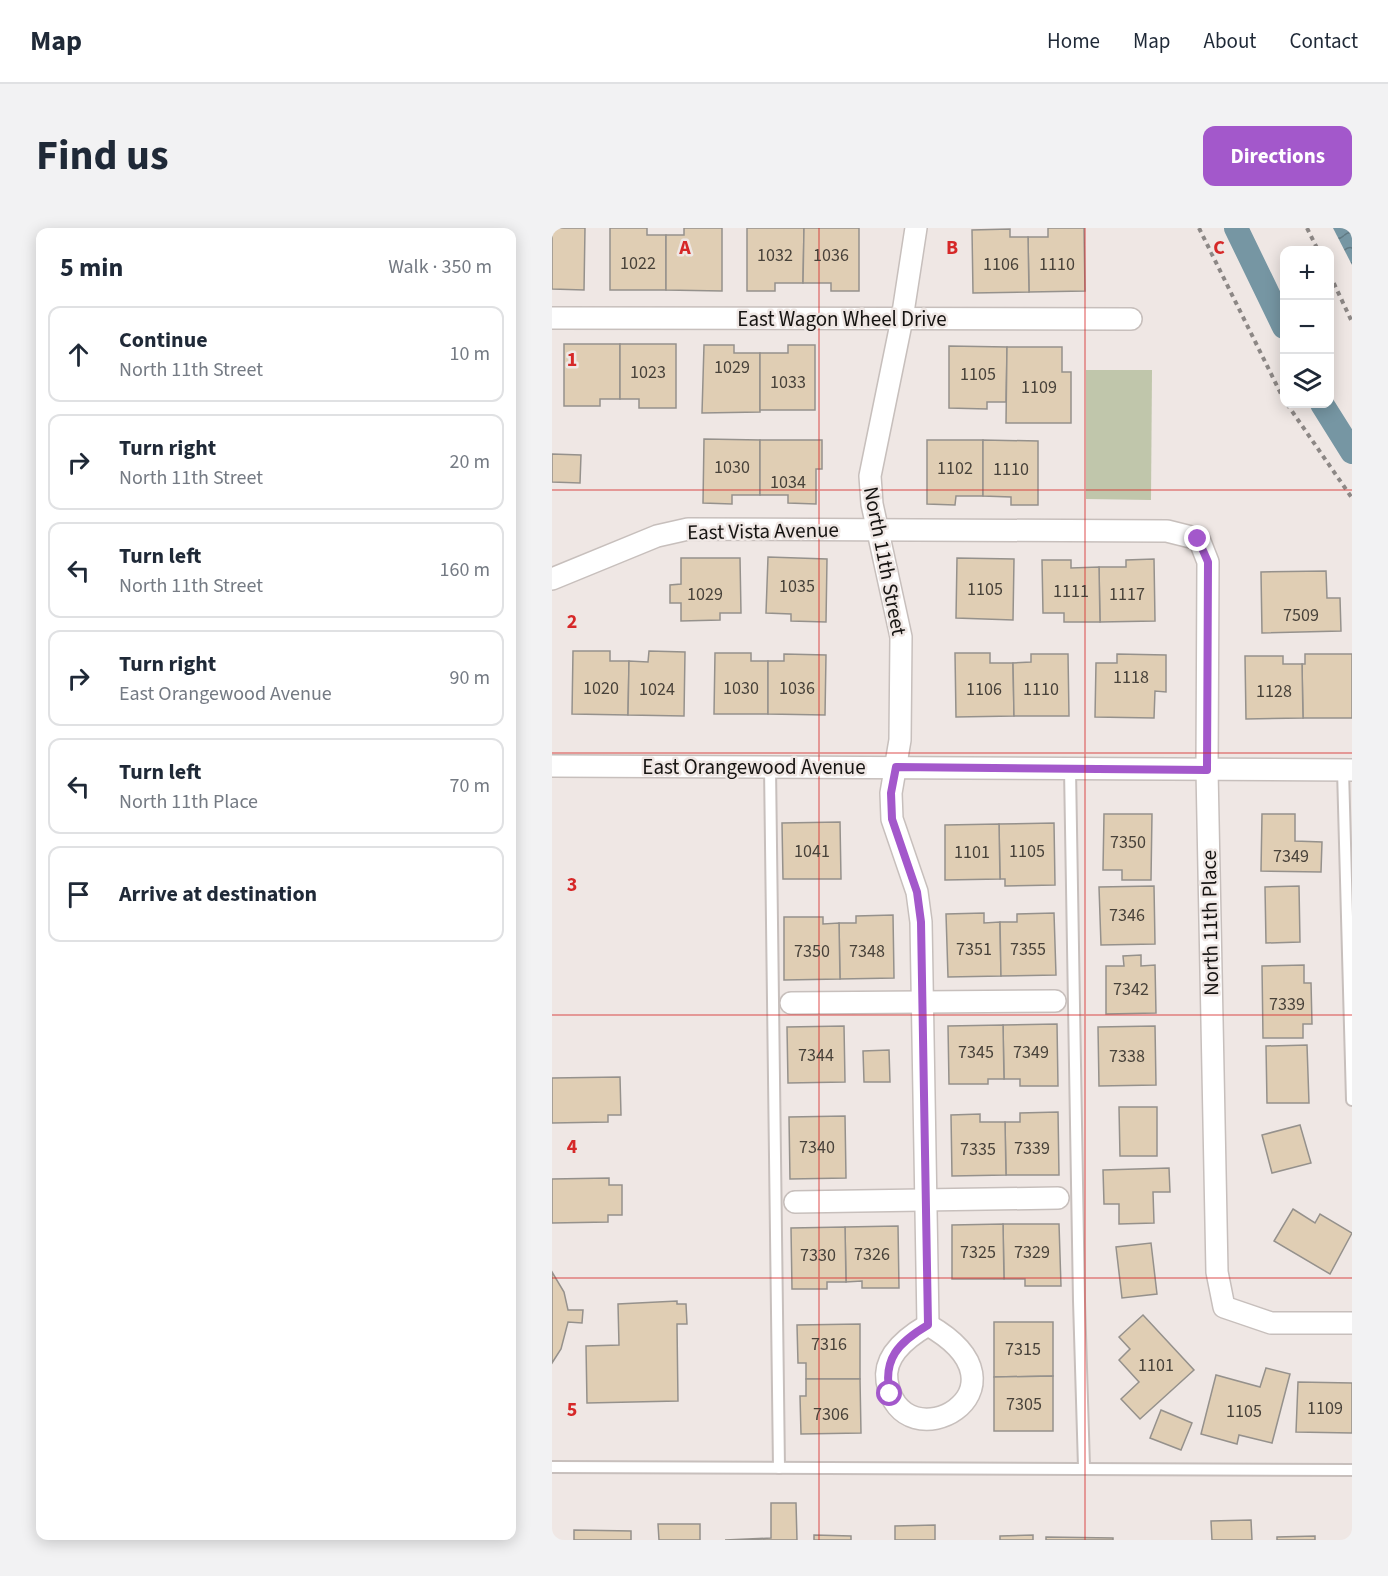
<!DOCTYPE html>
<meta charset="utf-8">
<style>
body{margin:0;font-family:"Source Sans 3",sans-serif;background:#f2f2f3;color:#1f2937}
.controls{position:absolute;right:18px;top:18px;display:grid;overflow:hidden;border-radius:12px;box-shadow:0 3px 15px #0003}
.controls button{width:54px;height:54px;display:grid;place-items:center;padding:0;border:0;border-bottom:2px solid #e0e1e3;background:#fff;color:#1f2937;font:30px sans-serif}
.stop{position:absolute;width:18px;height:18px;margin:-14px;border:4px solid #a358cb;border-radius:50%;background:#fff}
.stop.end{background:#a358cb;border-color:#fff;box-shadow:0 2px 6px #0008}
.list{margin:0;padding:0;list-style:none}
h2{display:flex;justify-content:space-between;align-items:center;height:78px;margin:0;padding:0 24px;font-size:26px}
h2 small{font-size:20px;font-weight:400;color:#747a83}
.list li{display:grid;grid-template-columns:39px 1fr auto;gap:18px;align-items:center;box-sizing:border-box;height:96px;margin:0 12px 12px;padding:0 12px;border:2px solid #e0e1e3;border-radius:12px}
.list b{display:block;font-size:22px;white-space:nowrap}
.list p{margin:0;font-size:20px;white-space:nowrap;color:#747a83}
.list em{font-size:20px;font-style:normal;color:#747a83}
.icon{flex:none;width:33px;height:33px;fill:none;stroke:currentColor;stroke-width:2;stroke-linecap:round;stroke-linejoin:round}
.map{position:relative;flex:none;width:800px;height:1312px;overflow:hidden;border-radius:12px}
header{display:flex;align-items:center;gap:36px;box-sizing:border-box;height:84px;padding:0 30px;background:#fff;border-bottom:2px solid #e0e1e3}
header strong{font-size:28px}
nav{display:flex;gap:33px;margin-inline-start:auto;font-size:21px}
.intro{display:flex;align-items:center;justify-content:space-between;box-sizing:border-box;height:144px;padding:0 36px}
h1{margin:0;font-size:42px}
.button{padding:15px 27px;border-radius:12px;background:#a358cb;color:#fff;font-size:21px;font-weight:700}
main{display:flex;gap:36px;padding:0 36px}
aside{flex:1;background:#fff;border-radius:12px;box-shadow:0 3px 15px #0003}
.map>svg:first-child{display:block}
</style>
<header>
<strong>Map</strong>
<nav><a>Home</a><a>Map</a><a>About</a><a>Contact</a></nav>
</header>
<div class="intro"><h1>Find us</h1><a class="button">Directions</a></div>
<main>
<aside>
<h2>5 min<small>Walk · 350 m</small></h2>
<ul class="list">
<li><svg class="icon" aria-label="ahead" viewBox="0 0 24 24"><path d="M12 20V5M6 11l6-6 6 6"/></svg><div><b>Continue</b><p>North 11th Street</p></div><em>10 m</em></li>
<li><svg class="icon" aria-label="right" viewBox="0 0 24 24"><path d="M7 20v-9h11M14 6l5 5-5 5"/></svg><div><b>Turn right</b><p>North 11th Street</p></div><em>20 m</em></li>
<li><svg class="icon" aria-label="left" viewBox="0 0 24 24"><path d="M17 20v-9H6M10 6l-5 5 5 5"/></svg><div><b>Turn left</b><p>North 11th Street</p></div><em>160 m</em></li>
<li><svg class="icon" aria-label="right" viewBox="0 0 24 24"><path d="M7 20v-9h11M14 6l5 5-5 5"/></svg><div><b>Turn right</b><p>East Orangewood Avenue</p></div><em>90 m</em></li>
<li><svg class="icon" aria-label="left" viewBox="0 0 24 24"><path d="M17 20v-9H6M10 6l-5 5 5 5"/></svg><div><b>Turn left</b><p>North 11th Place</p></div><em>70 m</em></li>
<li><svg class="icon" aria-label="arrive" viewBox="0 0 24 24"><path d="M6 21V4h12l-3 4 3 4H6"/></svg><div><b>Arrive at destination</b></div></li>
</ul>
</aside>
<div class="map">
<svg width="800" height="1312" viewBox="0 0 800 1312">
<defs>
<pattern id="water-waves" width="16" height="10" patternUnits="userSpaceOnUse" patternTransform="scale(1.5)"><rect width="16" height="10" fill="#7696a3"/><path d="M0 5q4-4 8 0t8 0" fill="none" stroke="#607983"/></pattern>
</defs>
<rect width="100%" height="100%" fill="#efe7e4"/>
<polygon fill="#c0c6ab" points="534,142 600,142 599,272 534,271"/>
<polygon fill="url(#water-waves)" points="781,0 800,0 800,37"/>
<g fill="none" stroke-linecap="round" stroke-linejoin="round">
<g stroke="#7696a3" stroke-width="24">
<polyline points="684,0 732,99"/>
<polyline points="770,176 800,224"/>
</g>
</g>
<g fill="#e0ceb4" stroke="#95918c" stroke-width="1.5">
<polygon points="0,0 33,0 32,62 0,61"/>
<polygon points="58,0 95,0 95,7 114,7 114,62 58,62"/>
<polygon points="132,0 170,0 170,63 114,62 114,7 132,7"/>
<polygon points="195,0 252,0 251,55 223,55 223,63 195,63"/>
<polygon points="252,0 307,0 307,63 279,63 279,55 251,55"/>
<polygon points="496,0 532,0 533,63 477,64 476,9 496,9"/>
<polygon points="458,1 458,9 476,9 477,64 421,65 420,2"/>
<polygon points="12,116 68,116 68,171 48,171 48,178 12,178"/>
<polygon points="68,116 124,116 124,180 87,180 87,171 68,171"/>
<polygon points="152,117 182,117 182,125 208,125 208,184 150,185"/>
<polygon points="236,117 263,117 263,182 208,182 208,125 236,125"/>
<polygon points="397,118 455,119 454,174 435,174 435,181 397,180"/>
<polygon points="455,119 510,119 510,144 519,144 519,195 454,195"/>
<polygon points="152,211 208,212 208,267 180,267 180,276 151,275"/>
<polygon points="208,212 270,212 270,241 264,241 264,276 236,275 236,267 208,267"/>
<polygon points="375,212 431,212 431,268 404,268 403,277 375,276"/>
<polygon points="431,212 486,213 486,277 459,277 459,269 431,268"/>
<polygon points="0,226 29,227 28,255 0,254"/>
<polygon points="216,329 275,331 274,394 239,393 239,386 214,385"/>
<polygon points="129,330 188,330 189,385 168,385 168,392 129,393 129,375 118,375 118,357 129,356"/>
<polygon points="405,330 462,331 461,392 404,390"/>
<polygon points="602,331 603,393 548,394 547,339 574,339 574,332"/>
<polygon points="490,332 519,332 519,340 547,339 548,394 512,394 512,385 491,385"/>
<polygon points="774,343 775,370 788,370 789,403 710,405 709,344"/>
<polygon points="21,423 58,423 58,433 77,433 76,487 20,486"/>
<polygon points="97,423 133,424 132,488 76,487 77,433 96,434"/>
<polygon points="163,425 199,425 199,433 216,433 216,486 162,486"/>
<polygon points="403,425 438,425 438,435 461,435 462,488 404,489"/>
<polygon points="232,426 274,427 273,487 216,486 216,433 232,433"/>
<polygon points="479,426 516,426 517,488 462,488 461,435 479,434"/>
<polygon points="565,426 614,427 614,464 603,463 602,490 543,489 544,435 565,435"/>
<polygon points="753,426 800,426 800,490 751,490 750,436 753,436"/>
<polygon points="693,428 731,428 731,436 750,436 751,490 694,491"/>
<polygon points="552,586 600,586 599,652 570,652 570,642 551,642"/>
<polygon points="710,586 743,586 743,613 770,614 769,644 709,643"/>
<polygon points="288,594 289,651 231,651 230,595"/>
<polygon points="502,595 503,657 453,658 453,651 448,651 447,596"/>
<polygon points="447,596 448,651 393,652 393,597"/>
<polygon points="602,658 603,716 549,717 547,659"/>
<polygon points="747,658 748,714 714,715 713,659"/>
<polygon points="432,685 432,695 448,694 449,748 396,749 394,686"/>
<polygon points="502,685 504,747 449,748 448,694 465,694 465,686"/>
<polygon points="341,687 342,750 288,751 287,695 304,695 304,688"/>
<polygon points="232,689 271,689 271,696 287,695 288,751 232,752"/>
<polygon points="589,727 589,738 603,737 604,785 554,786 554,738 572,738 571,728"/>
<polygon points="752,737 752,755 759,755 760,796 751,796 751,810 711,810 710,738"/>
<polygon points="505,796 506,858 468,858 468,851 452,851 451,797"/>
<polygon points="451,797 452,851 436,851 436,856 397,856 396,798"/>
<polygon points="292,798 293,854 236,855 235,799"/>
<polygon points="603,798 604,857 547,858 546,799"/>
<polygon points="755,817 757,875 715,875 714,818"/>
<polygon points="337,822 338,854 312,854 311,823"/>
<polygon points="68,849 69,887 56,887 56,894 0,895 0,850"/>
<polygon points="567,879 605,879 605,928 568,928"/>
<polygon points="506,884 507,947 454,947 453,894 468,894 468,885"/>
<polygon points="428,886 428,894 453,894 454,947 400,948 399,887"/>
<polygon points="293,888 294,950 238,951 237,889"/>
<polygon points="748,897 759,935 720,945 710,907"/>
<polygon points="617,940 618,964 601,964 602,995 567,996 567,976 552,976 551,942"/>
<polygon points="57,950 57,957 70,957 70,987 56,987 56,994 0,995 0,951"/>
<polygon points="741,981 763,995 768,986 800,1005 778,1046 722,1013"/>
<polygon points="451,996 507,996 509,1058 473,1058 473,1051 452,1051"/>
<polygon points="451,996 452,1051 400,1051 400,997"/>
<polygon points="346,998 347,1060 310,1060 310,1053 294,1054 293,999"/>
<polygon points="293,999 294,1054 275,1054 275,1061 240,1061 239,1000"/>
<polygon points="599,1015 605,1066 570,1070 564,1019"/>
<polygon points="0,1044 12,1064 16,1082 31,1082 30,1095 16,1094 9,1121 0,1135"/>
<polygon points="125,1073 125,1076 134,1076 135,1096 125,1096 126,1173 35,1175 34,1118 67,1117 66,1076"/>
<polygon points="591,1087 642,1142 588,1191 569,1171 587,1154 567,1132 578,1121 567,1109"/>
<polygon points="442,1094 501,1094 501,1148 442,1149"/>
<polygon points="308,1096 308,1151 254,1151 254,1135 246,1135 245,1097"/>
<polygon points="714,1140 738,1146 720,1215 687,1207 685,1216 649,1206 664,1147 708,1159"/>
<polygon points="501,1148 501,1203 442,1203 442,1149"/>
<polygon points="254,1151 308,1151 309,1205 249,1206 248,1168 254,1168"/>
<polygon points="746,1154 800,1155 800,1205 744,1204"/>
<polygon points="609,1182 640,1195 629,1222 598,1210"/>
<polygon points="219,1275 244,1275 245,1312 173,1312 219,1310"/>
<polygon points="699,1292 700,1312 660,1312 659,1293"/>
<polygon points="106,1296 148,1296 148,1312 107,1312"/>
<polygon points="383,1297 383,1312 343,1312 343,1298"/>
<polygon points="22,1302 79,1303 79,1312 22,1312"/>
<polygon points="262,1307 299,1308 299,1312 262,1312"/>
<polygon points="481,1307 481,1312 448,1312 448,1308"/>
<polygon points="763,1308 763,1312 725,1312 725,1309"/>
<polygon points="494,1309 561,1310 561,1312 494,1312"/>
</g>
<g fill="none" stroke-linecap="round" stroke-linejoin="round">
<defs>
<g id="service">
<polyline points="218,539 227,1240"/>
<polyline points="518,541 527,1073 532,1239"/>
<polyline points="791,542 800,872"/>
<polyline points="0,1239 800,1242"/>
</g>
<g id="minor">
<polyline points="364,0 350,91 318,248 320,276 349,409 348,512 339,565 340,591 365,664 369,694 376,1097"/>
<polyline points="0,90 579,91"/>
<polyline points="0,351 105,308 136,301 615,303 647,311 656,334 655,542 665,1044 672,1079 719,1095 800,1095"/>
<polyline points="0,538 800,542"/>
<polyline points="239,775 503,773"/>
<polyline points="243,974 506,970"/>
<path d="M 376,1097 C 490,1162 349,1239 335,1153 C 331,1127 357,1108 376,1097 Z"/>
</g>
</defs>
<use href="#service" stroke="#c7bfbc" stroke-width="14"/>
<use href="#minor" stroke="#c7bfbc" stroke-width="24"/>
<g stroke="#8c8785" stroke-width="4" stroke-dasharray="4.5 4.5" stroke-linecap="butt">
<polyline points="647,0 732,172"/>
<polyline points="755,0 766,22"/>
<polyline points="778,47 800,94"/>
<polyline points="735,176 800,270"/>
</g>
<use href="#service" stroke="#fff" stroke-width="10"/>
<use href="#minor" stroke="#fff" stroke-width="21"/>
</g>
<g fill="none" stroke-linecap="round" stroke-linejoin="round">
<path stroke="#a358cb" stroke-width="8" d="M 338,1166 C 330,1131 347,1114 376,1097 L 369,694 L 365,664 L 340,591 L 339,565 L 344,539 L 655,542 L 656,334 L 646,311"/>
</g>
<path fill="none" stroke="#d62828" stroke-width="1.5" stroke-opacity="0.55" d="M 267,0 L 267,1312M 533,0 L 533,1312M 0,262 L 800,262M 0,525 L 800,525M 0,787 L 800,787M 0,1050 L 800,1050"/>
<g text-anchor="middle" stroke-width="5" stroke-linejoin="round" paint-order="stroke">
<g font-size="18" fill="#48423a">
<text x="223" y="33">1032</text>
<text x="279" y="33">1036</text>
<text x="86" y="41">1022</text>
<text x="449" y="42">1106</text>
<text x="505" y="42">1110</text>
<text x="180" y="145">1029</text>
<text x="96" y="150">1023</text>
<text x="426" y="152">1105</text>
<text x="236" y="160">1033</text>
<text x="487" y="165">1109</text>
<text x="180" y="245">1030</text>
<text x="403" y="246">1102</text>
<text x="459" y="247">1110</text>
<text x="236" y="260">1034</text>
<text x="245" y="364">1035</text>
<text x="433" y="367">1105</text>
<text x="519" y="369">1111</text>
<text x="153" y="372">1029</text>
<text x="575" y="372">1117</text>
<text x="749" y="393">7509</text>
<text x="579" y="455">1118</text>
<text x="49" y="466">1020</text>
<text x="189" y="466">1030</text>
<text x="245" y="466">1036</text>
<text x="105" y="467">1024</text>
<text x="432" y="467">1106</text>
<text x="489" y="467">1110</text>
<text x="722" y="469">1128</text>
<text x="576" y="620">7350</text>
<text x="260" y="629">1041</text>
<text x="475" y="629">1105</text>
<text x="420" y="630">1101</text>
<text x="739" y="634">7349</text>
<text x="575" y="693">7346</text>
<text x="422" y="727">7351</text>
<text x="476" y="727">7355</text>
<text x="260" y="729">7350</text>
<text x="315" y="729">7348</text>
<text x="579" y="767">7342</text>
<text x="735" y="782">7339</text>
<text x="424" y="830">7345</text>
<text x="479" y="830">7349</text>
<text x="264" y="833">7344</text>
<text x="575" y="834">7338</text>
<text x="265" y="925">7340</text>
<text x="480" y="926">7339</text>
<text x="426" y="927">7335</text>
<text x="426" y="1030">7325</text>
<text x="480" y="1030">7329</text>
<text x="320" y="1032">7326</text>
<text x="266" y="1033">7330</text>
<text x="277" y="1122">7316</text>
<text x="471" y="1127">7315</text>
<text x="604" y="1143">1101</text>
<text x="472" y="1182">7305</text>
<text x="773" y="1186">1109</text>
<text x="692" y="1189">1105</text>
<text x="279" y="1192">7306</text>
</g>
<g font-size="21" fill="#161412" stroke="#efe7e4">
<text x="290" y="98">East Wagon Wheel Drive</text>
<text transform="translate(211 303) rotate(-1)" y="7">East Vista Avenue</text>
<text transform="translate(333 333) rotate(79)" y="7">North 11th Street</text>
<text x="202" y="546">East Orangewood Avenue</text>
<text transform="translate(658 695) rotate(-91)" y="7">North 11th Place</text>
</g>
</g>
<g font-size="20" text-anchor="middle" font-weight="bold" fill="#d62828" stroke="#efe7e4" stroke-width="5" stroke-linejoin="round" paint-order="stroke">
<text x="133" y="26">A</text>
<text x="400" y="26">B</text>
<text x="667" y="26">C</text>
<text x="20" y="138">1</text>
<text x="20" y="400">2</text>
<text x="20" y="663">3</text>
<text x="20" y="925">4</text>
<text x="20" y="1188">5</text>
</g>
</svg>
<div class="controls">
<button>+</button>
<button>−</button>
<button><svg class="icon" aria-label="layers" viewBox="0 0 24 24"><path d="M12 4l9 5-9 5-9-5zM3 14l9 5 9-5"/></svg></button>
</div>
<div class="stop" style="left:338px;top:1166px"></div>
<div class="stop end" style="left:646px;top:311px"></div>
</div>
</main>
